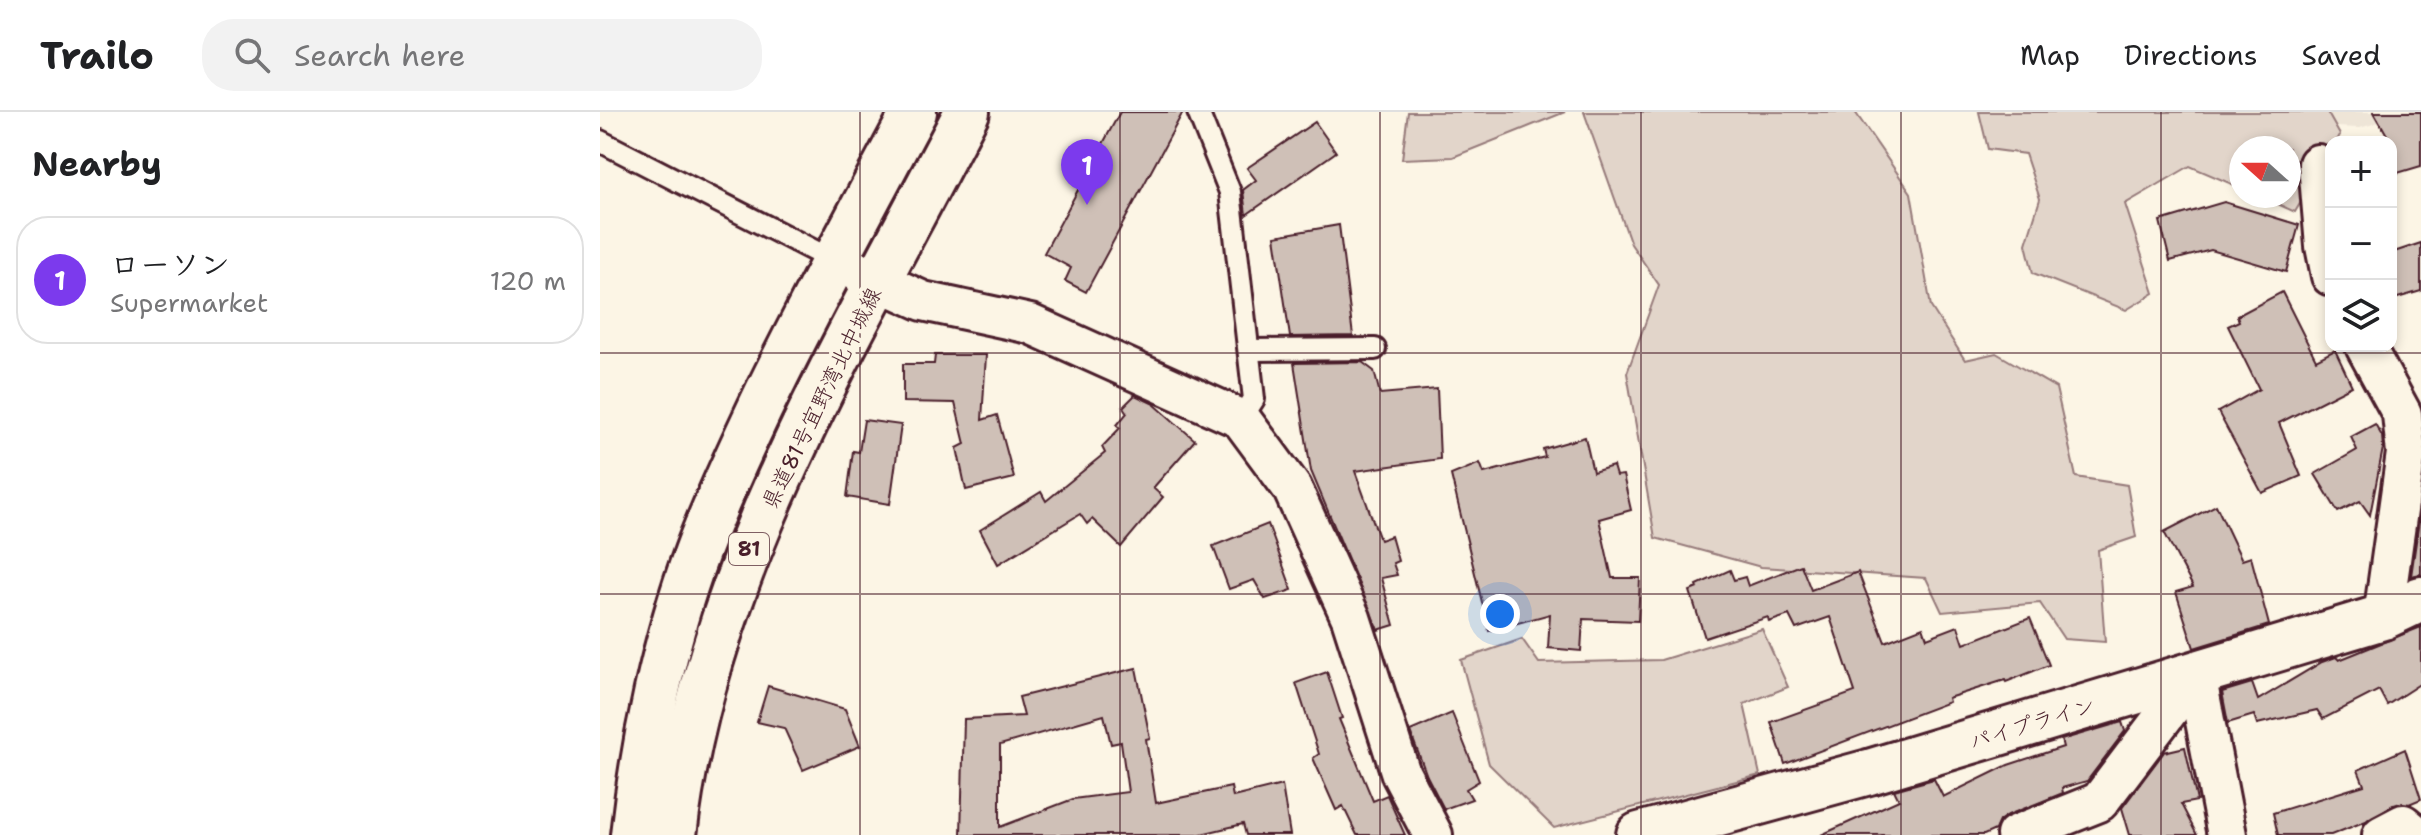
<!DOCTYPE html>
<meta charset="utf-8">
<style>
body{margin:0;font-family:"Shantell Sans","Klee One",sans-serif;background:#f2f2f2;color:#202124}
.controls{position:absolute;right:24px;top:24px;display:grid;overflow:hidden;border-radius:16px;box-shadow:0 4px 12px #0003}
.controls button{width:72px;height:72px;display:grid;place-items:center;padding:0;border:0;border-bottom:2px solid #e0e0e0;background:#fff;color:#202124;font:40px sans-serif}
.compass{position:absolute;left:1629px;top:24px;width:72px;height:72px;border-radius:50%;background:#fff;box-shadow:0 4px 12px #0003;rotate:291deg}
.you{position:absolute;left:900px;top:502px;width:28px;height:28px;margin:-20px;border:6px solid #fff;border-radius:50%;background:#1a73e8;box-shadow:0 0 0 12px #1a73e833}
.badge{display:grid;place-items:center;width:52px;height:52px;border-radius:50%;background:#7c3aed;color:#fff;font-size:26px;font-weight:700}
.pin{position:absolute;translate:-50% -66px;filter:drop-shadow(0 2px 4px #0008)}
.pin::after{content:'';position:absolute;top:42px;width:28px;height:24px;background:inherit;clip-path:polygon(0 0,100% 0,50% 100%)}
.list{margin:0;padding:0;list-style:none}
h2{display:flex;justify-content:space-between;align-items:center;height:104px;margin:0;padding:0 32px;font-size:34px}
h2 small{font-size:26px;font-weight:400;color:#757577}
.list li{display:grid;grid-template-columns:52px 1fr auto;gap:24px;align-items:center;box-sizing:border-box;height:128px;margin:0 16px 16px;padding:0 16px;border:2px solid #e0e0e0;border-radius:32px}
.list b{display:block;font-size:30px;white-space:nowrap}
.list p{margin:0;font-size:26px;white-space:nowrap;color:#757577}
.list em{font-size:26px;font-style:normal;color:#757577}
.icon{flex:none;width:44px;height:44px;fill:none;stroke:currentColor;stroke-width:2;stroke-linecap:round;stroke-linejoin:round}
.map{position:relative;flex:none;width:1821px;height:723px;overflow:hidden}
header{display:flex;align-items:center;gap:48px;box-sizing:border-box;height:112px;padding:0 40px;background:#fff;border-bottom:2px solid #e0e0e0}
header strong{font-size:38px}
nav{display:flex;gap:44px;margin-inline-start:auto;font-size:28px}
.search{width:560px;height:72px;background:#f2f2f2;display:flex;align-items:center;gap:20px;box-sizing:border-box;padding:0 28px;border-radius:32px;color:#757577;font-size:30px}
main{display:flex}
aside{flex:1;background:#fff}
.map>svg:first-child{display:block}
</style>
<header>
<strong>Trailo</strong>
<div class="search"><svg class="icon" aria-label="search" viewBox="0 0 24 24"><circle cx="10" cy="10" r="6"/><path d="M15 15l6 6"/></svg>Search here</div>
<nav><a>Map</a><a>Directions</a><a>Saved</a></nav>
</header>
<main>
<aside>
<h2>Nearby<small></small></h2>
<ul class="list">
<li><span class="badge">1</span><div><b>ローソン</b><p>Supermarket</p></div><em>120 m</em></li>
</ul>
</aside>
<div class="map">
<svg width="1821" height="723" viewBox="0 0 1821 723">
<rect width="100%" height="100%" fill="#fcf5e5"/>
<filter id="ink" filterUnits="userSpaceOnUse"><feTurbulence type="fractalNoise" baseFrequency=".0125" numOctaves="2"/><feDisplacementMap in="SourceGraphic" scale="16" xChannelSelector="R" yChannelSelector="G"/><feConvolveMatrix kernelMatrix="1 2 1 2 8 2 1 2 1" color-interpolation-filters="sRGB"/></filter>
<g filter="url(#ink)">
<polygon fill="#eee5d7" points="1555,0 1811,0 1760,16 1563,8"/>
<g fill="#e2d5ca" stroke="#967a7a" stroke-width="2">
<polygon points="808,0 965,0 853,45 802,47"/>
<polygon points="984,0 1255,0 1311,81 1331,195 1365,248 1396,241 1456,276 1476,365 1527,373 1536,425 1498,438 1505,530 1464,527 1440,491 1342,500 1326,466 1161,455 1055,426 1027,261 1059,173 1031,132"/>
<polygon points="1379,0 1727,0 1740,23 1736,30 1731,30 1731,39 1695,100 1660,84 1689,84 1689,36 1641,36 1641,76 1590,54 1525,92 1554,181 1526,198 1433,161 1426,132 1440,87 1425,42 1388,37"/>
<polygon points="1162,517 1188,575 1144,592 1160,663 954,716 889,652 861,548 922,527 939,551 1061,548"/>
</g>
<g fill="#cfc0b7" stroke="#4a1f2b" stroke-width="2" fill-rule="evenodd">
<polygon points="520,0 583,0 486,180 465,169 471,156 444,141"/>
<polygon points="1774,0 1821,0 1821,54 1791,63 1791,30"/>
<polygon points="715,10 736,40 646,103 643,78 656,68 647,56"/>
<polygon points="1624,90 1699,113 1686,160 1611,138 1570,149 1560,109"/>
<polygon points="739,113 753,224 690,225 675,124"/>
<polygon points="1821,131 1821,179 1791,188 1791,141"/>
<polygon points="1682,180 1716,248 1735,238 1752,274 1679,311 1701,364 1662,381 1618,300 1659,277 1628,214 1639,209 1637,204"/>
<polygon points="335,243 386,243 382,308 397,303 414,366 366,378 357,336 365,332 355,291 303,290 303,252 334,252"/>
<polygon points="762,250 774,259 780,282 837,277 840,347 755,359 780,428 791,424 798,449 793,451 797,463 781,466 794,513 778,518 711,359 694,251"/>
<polygon points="535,283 554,292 595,328 553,376 563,385 521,435 492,407 487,412 480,402 398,452 380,418 441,380 446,389 505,341 502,335 520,316 517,313 527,301 523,295"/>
<polygon points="264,308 301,313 290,392 247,385 253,339 259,340"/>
<polygon points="1775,312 1782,324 1783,336 1770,403 1760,389 1738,400 1715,362 1757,338 1751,325"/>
<polygon points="985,325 993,360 1013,354 1016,364 1023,363 1031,398 999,407 1012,466 1040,466 1038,509 983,507 981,539 948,536 950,502 889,519 851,363 880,351 884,361 945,345 943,337"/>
<polygon points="1616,393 1642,448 1651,445 1669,513 1594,536 1576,480 1593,475 1564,420"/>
<polygon points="1821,395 1821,462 1811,464"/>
<polygon points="668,412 692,478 665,487 654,468 629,477 613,434"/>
<polygon points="1201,453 1211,478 1258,460 1285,530 1323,515 1327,526 1358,514 1364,532 1430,506 1449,553 1406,570 1405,568 1348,586 1349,590 1185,652 1171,610 1255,580 1230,505 1196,517 1189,503 1169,510 1168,505 1105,526 1090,479 1098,476 1097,473 1130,458 1134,468 1145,465 1148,474"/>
<polygon points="1821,515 1821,571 1787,593 1779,578 1723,607 1717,598 1657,612 1654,603 1628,611 1622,580 1652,571 1658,588 1722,550 1736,545 1739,548"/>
<path d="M 536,556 L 550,626 L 546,627 L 556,691 L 631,675 L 633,685 L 682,673 L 690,723 L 646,723 L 643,712 L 597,723 L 361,723 L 364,607 L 424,604 L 419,585 ZM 504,603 L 511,632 L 521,630 L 528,680 L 473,687 L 400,715 L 400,633 Z"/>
<polygon points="727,560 742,606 739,607 773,689 787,683 805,723 757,723 743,694 736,698 713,646 719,642 696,571"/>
<polygon points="168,574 245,597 260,634 203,658 184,616 157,610"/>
<polygon points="852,601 879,669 866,677 872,687 844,697 827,664 810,619"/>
<polygon points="1522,610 1525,619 1487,669 1462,676 1463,681 1408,703 1399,709 1395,718 1384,723 1221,723 1299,688 1294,678 1334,667 1343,685 1408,653 1463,635 1461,628"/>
<polygon points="1585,635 1597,689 1581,692 1597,723 1530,723 1522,696 1564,640"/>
<polygon points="1805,637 1821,687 1809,692 1793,693 1766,709 1731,723 1678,723 1673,701 1764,673 1758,658"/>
</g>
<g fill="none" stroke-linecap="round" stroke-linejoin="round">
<defs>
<g id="service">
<polyline points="598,0 630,80 654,287 641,307"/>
<polyline points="0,29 234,149"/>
<polyline points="649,238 775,237"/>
</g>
<g id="minor">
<polyline points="1718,52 1725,134 1731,164"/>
<polyline points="234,149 323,189 430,212 641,307 692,376 751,506 801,662 833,723"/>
<polyline points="1765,234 1802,302 1806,341 1783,505"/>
<polyline points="1596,562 1627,723"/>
<polyline points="1416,723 1499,690 1596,562"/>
<polyline points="1782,723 1803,712 1816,723"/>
</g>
<polyline id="tertiary" points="1039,723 1269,660 1783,505 1821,487"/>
<g id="primary">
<path d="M 33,723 C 43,631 65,527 97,440 C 115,391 138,343 160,296 C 208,196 262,98 314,0"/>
<path d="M 74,723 C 105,459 248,231 367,0"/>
</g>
</defs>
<use href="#service" stroke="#4a1f2b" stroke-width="26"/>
<use href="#minor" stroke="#4a1f2b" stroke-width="44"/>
<use href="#tertiary" stroke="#4a1f2b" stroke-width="50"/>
<use href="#primary" stroke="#4a1f2b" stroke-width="50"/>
<use href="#service" stroke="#fcf5e5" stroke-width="20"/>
<use href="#minor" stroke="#fcf5e5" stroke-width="38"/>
<use href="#tertiary" stroke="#fcf5e5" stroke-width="44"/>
<use href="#primary" stroke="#fcf5e5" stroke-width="44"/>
</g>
</g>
<path fill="none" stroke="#4a1f2b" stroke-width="2" stroke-opacity="0.55" d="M 260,0 L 260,723M 520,0 L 520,723M 780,0 L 780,723M 1041,0 L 1041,723M 1301,0 L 1301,723M 1561,0 L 1561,723M 0,241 L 1821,241M 0,482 L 1821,482"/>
<g text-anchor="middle" stroke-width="8" stroke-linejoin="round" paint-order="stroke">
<rect fill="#fcf5e5" stroke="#7f5f63" stroke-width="2" x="129" y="421" width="40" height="32" rx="6"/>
<g font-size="20" font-weight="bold" fill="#4a1f2b">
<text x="149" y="444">81</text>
</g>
<g font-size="22" fill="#4a1f2b" stroke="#fcf5e5">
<text transform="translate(221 286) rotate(-64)" y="8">県道81号宜野湾北中城線</text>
<text transform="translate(1432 611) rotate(-17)" y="8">パイプライン</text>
</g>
</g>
</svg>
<div class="controls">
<button>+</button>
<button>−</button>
<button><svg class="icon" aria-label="layers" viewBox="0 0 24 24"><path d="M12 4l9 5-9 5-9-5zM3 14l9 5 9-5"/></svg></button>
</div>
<svg class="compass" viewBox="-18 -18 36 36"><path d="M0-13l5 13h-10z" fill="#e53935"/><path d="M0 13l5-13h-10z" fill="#757577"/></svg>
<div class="you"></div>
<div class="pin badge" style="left:487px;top:93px">1</div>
</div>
</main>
